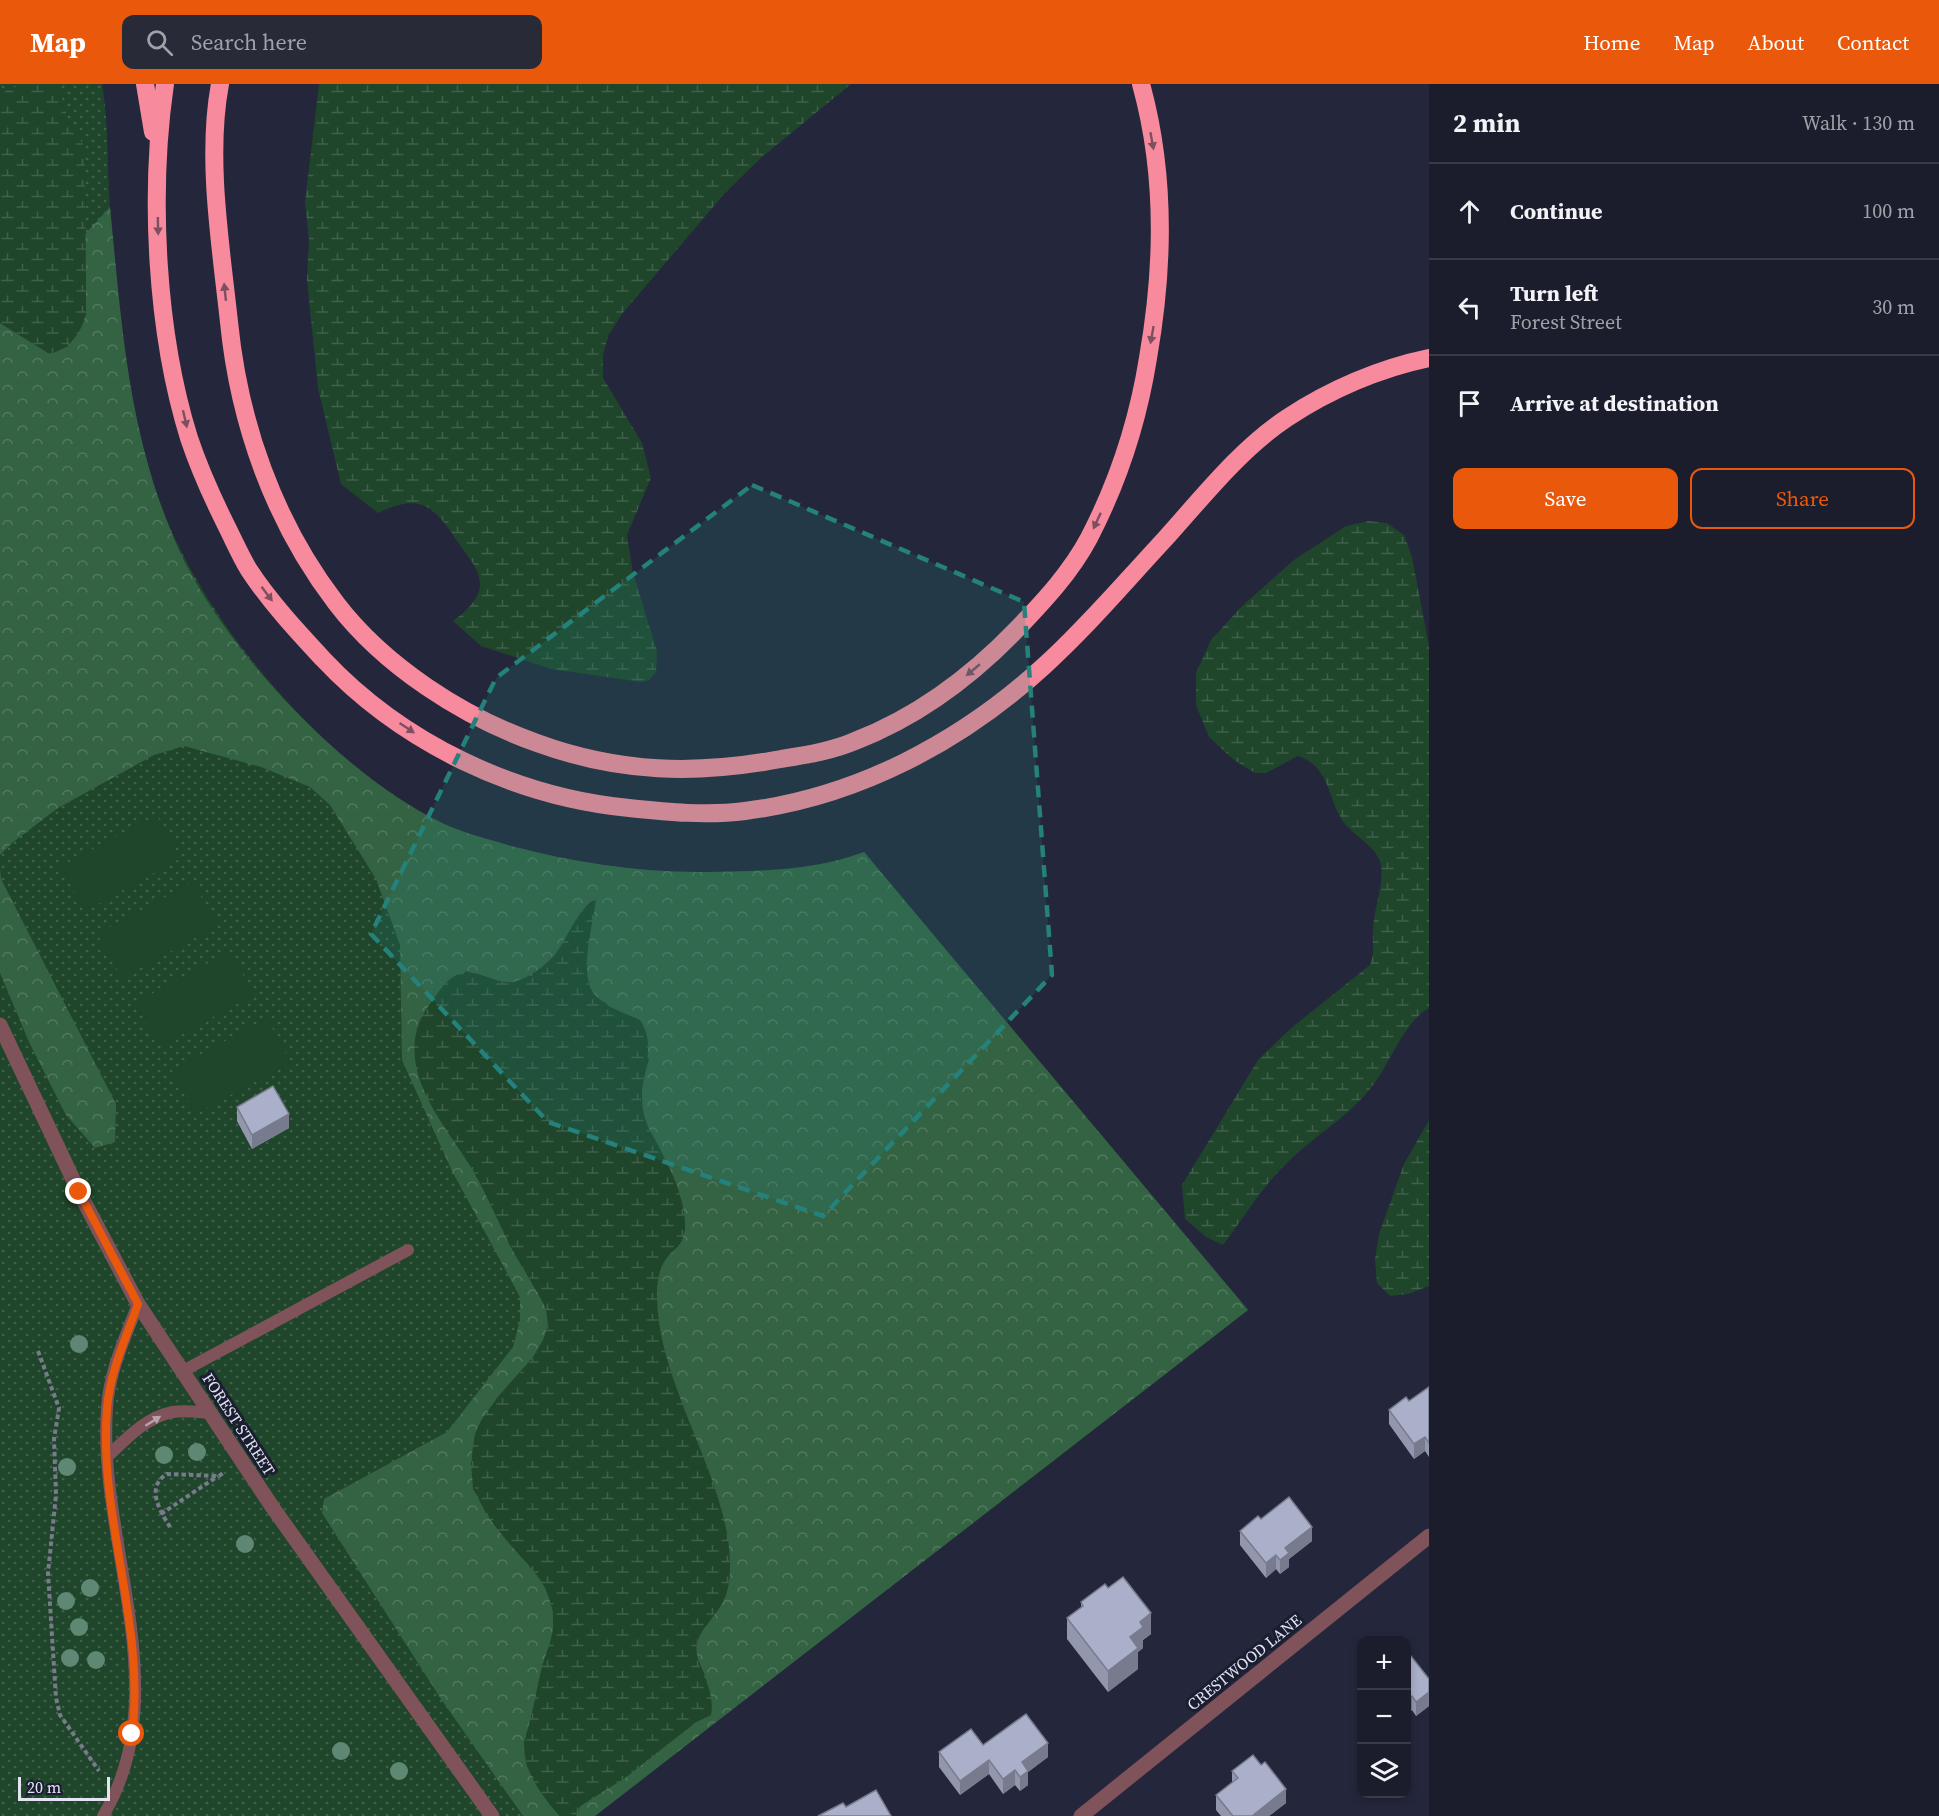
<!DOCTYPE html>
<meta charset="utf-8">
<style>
body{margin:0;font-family:"Source Serif 4",serif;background:#282a38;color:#f1f3f6}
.controls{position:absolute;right:18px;bottom:18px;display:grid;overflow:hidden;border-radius:12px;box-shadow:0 3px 9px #0003}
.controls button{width:54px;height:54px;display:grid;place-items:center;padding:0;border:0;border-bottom:2px solid #393b48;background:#1b1d2c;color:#f1f3f6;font:30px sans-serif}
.scale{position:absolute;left:18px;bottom:15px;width:92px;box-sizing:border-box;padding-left:6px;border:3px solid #e3e5f3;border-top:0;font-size:16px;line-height:21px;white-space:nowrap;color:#e3e5f3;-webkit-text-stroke:4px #1b1e31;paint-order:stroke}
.stop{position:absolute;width:18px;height:18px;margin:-14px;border:4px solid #ea580c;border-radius:50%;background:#fff}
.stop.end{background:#ea580c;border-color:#fff;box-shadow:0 2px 6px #0008}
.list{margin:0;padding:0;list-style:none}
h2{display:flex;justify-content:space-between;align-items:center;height:78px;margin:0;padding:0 24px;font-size:26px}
h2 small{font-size:20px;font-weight:400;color:#a0a2a9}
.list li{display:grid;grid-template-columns:39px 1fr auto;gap:18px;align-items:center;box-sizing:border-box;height:96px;padding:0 24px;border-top:2px solid #393b48}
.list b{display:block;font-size:22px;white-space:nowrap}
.list p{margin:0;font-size:20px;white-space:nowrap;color:#a0a2a9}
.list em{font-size:20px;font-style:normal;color:#a0a2a9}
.actions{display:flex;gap:12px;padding:18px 24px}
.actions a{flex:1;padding:14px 0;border:2px solid #ea580c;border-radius:12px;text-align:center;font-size:21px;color:#ea580c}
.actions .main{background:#ea580c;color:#fff}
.icon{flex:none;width:33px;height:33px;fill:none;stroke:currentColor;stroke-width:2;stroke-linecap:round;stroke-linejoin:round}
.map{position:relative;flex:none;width:1429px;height:1732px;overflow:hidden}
header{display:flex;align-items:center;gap:36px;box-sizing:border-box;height:84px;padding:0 30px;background:#ea580c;color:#fff}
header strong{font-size:28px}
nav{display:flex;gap:33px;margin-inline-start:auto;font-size:21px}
.search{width:420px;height:54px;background:#282a38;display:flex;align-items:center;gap:15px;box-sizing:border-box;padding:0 21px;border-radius:12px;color:#a0a2a9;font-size:22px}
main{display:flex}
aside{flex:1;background:#1b1d2c}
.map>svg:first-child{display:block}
</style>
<header>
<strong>Map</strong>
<div class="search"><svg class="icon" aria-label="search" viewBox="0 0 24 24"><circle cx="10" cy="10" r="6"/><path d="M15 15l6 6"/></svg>Search here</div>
<nav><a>Home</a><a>Map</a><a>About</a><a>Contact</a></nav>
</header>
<main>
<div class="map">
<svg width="1429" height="1732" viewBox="0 0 1429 1732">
<defs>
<pattern id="grass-dots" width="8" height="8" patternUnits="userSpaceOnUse" patternTransform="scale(1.5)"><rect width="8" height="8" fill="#1f452b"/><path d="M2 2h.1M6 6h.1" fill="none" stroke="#3f604a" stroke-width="1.8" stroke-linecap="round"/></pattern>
<pattern id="forest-crowns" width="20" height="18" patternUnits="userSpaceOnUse" patternTransform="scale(1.5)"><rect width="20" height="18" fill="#346343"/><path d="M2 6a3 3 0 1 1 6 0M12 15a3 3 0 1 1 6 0" fill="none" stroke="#51795f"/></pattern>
<pattern id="wetland-marsh" width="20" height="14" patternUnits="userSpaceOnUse" patternTransform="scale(1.5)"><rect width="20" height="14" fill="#1f452b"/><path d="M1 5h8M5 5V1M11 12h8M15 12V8" fill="none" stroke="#3f604a"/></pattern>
</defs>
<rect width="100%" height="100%" fill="#24273b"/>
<path fill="url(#grass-dots)" d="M 0,0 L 102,0 C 109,41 107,82 110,123 C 116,220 126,317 157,410 C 199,534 325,684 445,740 C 466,750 489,756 512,762 C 575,779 639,789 704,788 C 758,787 813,787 864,768 L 1248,1226 L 595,1732 L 0,1732 Z"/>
<g fill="url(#forest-crowns)">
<path d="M 110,123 C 122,243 128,353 179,466 C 225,566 344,693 444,740 C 466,750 489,755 511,762 C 576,779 641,789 708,788 C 761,787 814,787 864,768 L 1248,1226 L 595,1732 L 576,1732 L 580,1722 L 624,1694 L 696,1638 L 711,1631 C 710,1620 709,1607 706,1595 C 703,1583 692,1570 698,1556 C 703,1543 716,1531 723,1518 C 734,1497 729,1465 725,1442 C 707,1363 659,1295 656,1212 C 656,1197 659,1181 670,1170 C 674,1166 680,1162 682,1156 C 685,1147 684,1135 683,1125 C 673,1062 624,1047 649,976 L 606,919 C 571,904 594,844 595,815 C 580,824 578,837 568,852 C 553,877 535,893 507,900 L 466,887 L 415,963 L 422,999 L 479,1097 L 511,1163 L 546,1224 L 548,1242 L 543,1256 L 533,1273 L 496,1315 L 471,1379 L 473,1405 L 493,1439 L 543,1496 L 553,1526 L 553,1550 L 524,1659 L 527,1682 L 550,1721 L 560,1732 L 523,1732 L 441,1615 L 322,1429 L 324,1415 L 447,1348 L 513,1263 L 520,1236 L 520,1213 L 451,1085 L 402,976 L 400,861 L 376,795 L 330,721 L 310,703 L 261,683 L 184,662 L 154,671 L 58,724 L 12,759 L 0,771 L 0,239 L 50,270 L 69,262 L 86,230 L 85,150 Z"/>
<polygon points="0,785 1,795 116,1020 115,1058 95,1064 66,1031 29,958 0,889"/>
</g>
<g fill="url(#wetland-marsh)">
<path d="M 21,0 L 55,0 L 60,7 L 67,32 L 85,64 L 86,230 C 80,251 71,263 50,270 L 0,239 L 0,10 Z"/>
<path d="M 319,0 L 851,0 L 762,73 L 725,109 L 622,230 L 608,252 L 603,271 L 603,294 L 642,359 L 651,394 L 627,451 L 633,489 L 657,567 L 656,588 L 649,596 L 641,598 L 551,585 L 481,562 L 453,537 C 463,530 480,515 480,501 C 481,488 469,474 462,464 C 437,428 426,405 378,429 L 341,400 L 318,304 L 307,196 L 309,155 L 305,118 Z"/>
<path d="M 1368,437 L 1387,439 L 1404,451 L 1412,473 L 1429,562 L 1429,924 C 1403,939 1391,978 1373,1001 C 1347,1035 1316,1050 1288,1078 C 1264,1100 1243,1135 1223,1161 L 1206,1153 L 1185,1135 L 1182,1101 L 1258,976 L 1290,945 L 1370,881 C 1375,868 1372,858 1373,845 C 1374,824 1384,801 1381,781 C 1378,764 1355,752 1345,740 C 1326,714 1331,683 1298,672 L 1266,689 L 1255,689 L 1234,676 L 1209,653 L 1196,621 L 1196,589 L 1211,556 L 1241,523 L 1294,476 L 1346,442 Z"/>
<path d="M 596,814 C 594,840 575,897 598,915 C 608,924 628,930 640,936 C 660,966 636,996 642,1028 C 645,1041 652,1049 658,1061 C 670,1085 687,1118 685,1146 C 683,1159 675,1163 668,1172 C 659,1183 657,1197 657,1210 C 656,1308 744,1413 728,1503 C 724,1525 703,1538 697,1558 C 691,1581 717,1602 711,1631 L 696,1638 L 625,1694 L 580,1722 L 576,1732 L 560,1732 C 543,1714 520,1683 525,1657 C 526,1649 530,1642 531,1635 C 535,1616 538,1598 543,1579 C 549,1561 557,1543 552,1524 C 546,1497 533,1487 516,1467 C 484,1431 465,1406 474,1356 C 480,1317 544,1279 548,1242 C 550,1220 529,1194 518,1176 C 503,1151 494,1124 480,1099 C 456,1052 402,1003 417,945 C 420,933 430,920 437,910 C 474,857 493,924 541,886 C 565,867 571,831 596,814 Z"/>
<polygon points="1429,1036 1429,1202 1408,1210 1390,1212 1377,1199 1375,1175 1379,1150 1404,1080"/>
</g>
<g fill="#1f452b">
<polygon points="157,731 181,774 85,827 61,782"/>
<polygon points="193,798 217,842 122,894 97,850"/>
<polygon points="230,867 254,911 159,962 135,919"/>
<polygon points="267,934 291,979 195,1030 172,986"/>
</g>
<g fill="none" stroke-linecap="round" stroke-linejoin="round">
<g stroke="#797b8d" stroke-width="4" stroke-dasharray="4.5 3" stroke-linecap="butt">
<polyline points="38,1267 59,1324 54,1355 56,1411 48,1489 56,1614 60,1631 99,1687"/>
<polyline points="161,1430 218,1392"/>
<path d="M 170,1443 C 160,1427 145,1403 167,1390 L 219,1392 L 223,1389"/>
</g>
<g stroke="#80535a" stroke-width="12">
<polyline points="183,1287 408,1166"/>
<path d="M 107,1373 C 125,1356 147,1332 173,1328 C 185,1326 199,1328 211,1329"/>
<path d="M 103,1732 C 178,1608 97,1457 107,1324 C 109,1288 125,1254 138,1220"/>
</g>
<polyline stroke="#80535a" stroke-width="15" points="1081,1732 1429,1452"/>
<polyline stroke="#80535a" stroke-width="15" points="0,941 79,1108 138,1220 273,1424 492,1732"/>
<g stroke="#f78a9c" stroke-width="18">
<polyline points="145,0 153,48"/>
<path d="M 165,0 C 149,110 156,248 189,354 C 199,384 213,415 227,443 C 234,457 241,473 249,486 C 270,518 297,547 323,575 C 402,659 515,713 629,724 C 667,728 707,732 745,727 C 857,713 961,658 1044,582 C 1087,543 1125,498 1164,456 C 1202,414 1240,365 1287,334 C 1329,306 1380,284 1429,274"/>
<path d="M 220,0 C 206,74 221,163 229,238 C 239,339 274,438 336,519 C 384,582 463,633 537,659 C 619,689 696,691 781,675 C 805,671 832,667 855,657 C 917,633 972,592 1018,544 C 1044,517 1071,488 1089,454 C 1118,398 1138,337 1148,274 C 1164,183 1166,90 1141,0"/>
</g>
</g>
<g fill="#5e8774">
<circle cx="79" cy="1260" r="9"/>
<circle cx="197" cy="1368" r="9"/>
<circle cx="164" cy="1371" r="9"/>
<circle cx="67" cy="1383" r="9"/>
<circle cx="245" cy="1460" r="9"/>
<circle cx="90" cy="1504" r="9"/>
<circle cx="66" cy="1517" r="9"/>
<circle cx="79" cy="1543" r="9"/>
<circle cx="70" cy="1574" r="9"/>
<circle cx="96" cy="1576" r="9"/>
<circle cx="341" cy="1667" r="9"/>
<circle cx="399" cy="1687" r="9"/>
</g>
<g fill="#9397ae">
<polygon points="237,1023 289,1044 252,1065 237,1037"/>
<polygon points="1429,1303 1429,1373 1425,1367 1414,1375 1389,1340 1389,1326 1409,1317"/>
<polygon points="1261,1435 1312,1457 1289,1475 1289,1483 1280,1490 1276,1485 1266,1494 1240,1461 1240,1447"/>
<polygon points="1108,1504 1151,1550 1143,1556 1143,1564 1138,1568 1138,1585 1108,1608 1067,1555 1067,1534 1081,1524 1081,1518"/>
<polygon points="1407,1567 1429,1595 1429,1622 1416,1632 1412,1626 1407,1631"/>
<polygon points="1362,1603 1362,1619 1360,1618 1360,1604"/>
<polygon points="983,1661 1048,1673 1028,1688 1028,1701 1020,1707 1015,1701 1003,1710 989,1690 960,1711 939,1683 939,1668"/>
<polygon points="1232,1687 1286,1719 1269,1732 1221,1732 1216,1726 1216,1711 1232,1699"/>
</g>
<g fill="#787b8d">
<polygon points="289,1030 289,1044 252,1065 252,1051"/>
<polygon points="1425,1353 1425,1367 1414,1375 1414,1360"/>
<polygon points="1312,1443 1312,1457 1289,1475 1289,1483 1280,1490 1280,1476 1285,1464"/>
<polygon points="1276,1471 1276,1485 1266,1494 1266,1479"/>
<polygon points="1151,1529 1151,1550 1143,1556 1143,1564 1138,1568 1138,1585 1108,1608 1108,1587 1140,1538"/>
<polygon points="1429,1608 1429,1622 1416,1632 1416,1618"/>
<polygon points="1412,1612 1412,1626 1407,1631 1407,1616"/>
<polygon points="1048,1659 1048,1673 1028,1688 1028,1701 1020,1707 1020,1693 1022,1678"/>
<polygon points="989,1676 989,1690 960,1711 960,1697"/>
<polygon points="1015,1686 1015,1701 1003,1710 1003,1695"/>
<polygon points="1286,1705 1286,1719 1269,1732 1252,1732"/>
</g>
<g fill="#abb0ca" stroke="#787b8d" stroke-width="1.5">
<polygon points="273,1002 289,1030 252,1051 237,1023"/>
<polygon points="1429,1303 1429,1359 1425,1353 1414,1360 1389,1326 1406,1313 1409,1317"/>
<polygon points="1289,1413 1312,1443 1285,1464 1289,1469 1280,1476 1276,1471 1266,1479 1240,1447 1258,1432 1261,1435"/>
<polygon points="1123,1493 1151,1529 1140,1538 1143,1543 1130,1553 1138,1564 1108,1587 1067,1534 1083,1522 1081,1518 1105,1500 1108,1504"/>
<polygon points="1407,1567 1429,1595 1429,1608 1416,1618 1412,1612 1407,1616"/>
<polygon points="1026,1630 1048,1659 1022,1678 1028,1687 1020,1693 1015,1686 1003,1695 989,1676 960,1697 939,1668 971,1645 983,1661"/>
<polygon points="1253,1671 1261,1681 1265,1678 1286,1705 1252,1732 1233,1732 1216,1711 1238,1694 1232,1687"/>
<polygon points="876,1706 891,1732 818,1732 843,1719 846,1723"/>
</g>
<defs><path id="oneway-solid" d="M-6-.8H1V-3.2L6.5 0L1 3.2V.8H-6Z" transform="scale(1.5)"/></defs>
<g fill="#7e4f61">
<use href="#oneway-solid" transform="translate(1152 57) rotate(80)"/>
<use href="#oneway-solid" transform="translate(158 142) rotate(89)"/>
<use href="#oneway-solid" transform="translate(225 208) rotate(-96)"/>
<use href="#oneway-solid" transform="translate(1152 251) rotate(100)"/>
<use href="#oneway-solid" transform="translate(185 335) rotate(77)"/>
<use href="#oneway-solid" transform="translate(1097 437) rotate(115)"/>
<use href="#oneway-solid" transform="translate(267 510) rotate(53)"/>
<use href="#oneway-solid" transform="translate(973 586) rotate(140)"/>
<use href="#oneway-solid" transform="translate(407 644) rotate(34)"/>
</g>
<use fill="#b6a3ae" href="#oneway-solid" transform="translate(153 1337) rotate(-32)"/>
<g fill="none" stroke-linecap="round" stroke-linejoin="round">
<path stroke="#ea580c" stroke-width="8" d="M 79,1108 L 138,1220 C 126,1254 110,1288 107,1324 C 98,1433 146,1541 132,1650"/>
</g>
<path fill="#24817b" fill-opacity="0.2" stroke="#24817b" stroke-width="4.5" stroke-dasharray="12 8" stroke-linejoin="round" d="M 752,401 L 1024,518 L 1052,891 L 823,1132 L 548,1038 L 371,850 L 496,594 Z"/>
<g text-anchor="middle" stroke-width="6" stroke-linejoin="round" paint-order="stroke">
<g font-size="16" fill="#e3e5f3" stroke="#1b1e31">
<text transform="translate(239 1340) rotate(57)" y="6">FOREST STREET</text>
<text transform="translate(1244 1578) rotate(-39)" y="6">CRESTWOOD LANE</text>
</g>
</g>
</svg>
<div class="controls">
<button>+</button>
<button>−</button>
<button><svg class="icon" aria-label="layers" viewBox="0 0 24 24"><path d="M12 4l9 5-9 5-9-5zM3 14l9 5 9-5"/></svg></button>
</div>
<div class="scale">20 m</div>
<div class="stop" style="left:132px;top:1650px"></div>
<div class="stop end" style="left:79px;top:1108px"></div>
</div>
<aside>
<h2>2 min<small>Walk · 130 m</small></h2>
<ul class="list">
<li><svg class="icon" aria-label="ahead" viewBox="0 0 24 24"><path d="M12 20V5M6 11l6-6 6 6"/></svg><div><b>Continue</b></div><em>100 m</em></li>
<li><svg class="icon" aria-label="left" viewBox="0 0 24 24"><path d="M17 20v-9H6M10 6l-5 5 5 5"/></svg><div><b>Turn left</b><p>Forest Street</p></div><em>30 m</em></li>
<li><svg class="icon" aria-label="arrive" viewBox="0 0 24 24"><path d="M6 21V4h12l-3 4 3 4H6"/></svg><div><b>Arrive at destination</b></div></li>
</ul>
<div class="actions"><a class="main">Save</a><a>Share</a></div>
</aside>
</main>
